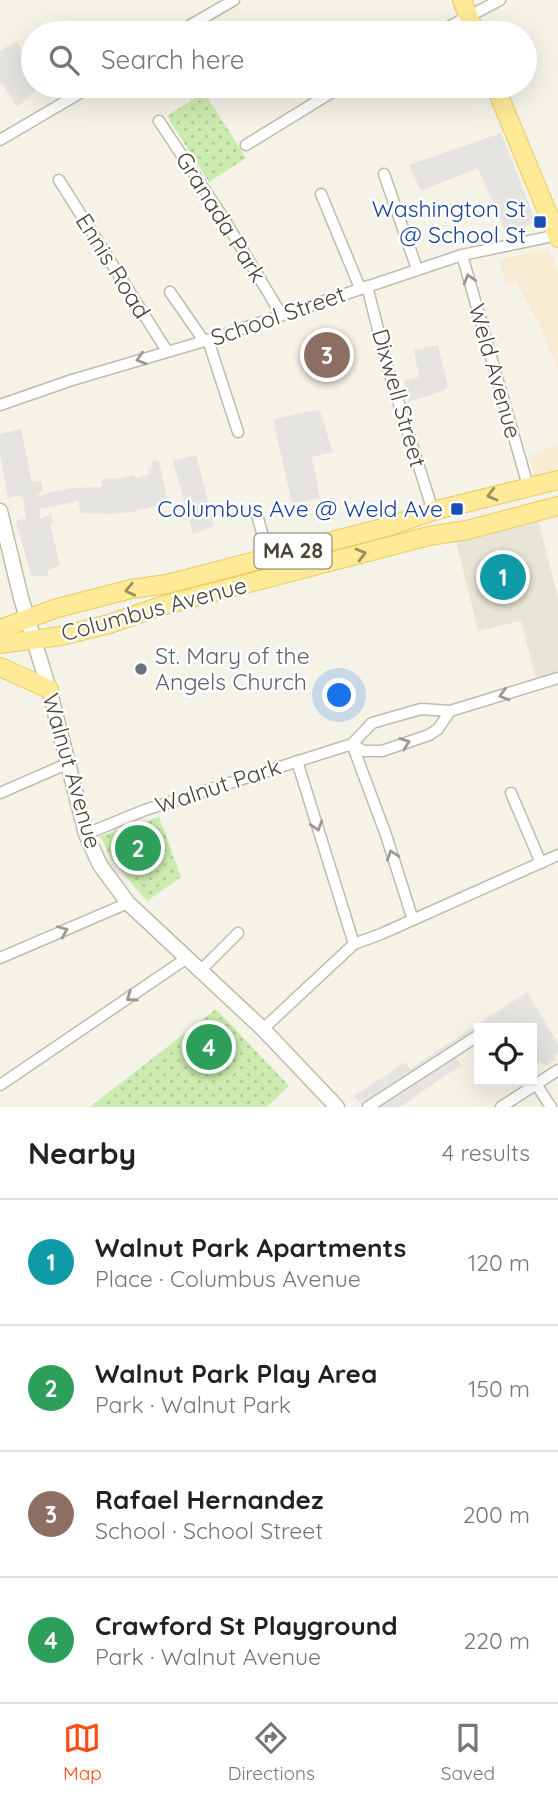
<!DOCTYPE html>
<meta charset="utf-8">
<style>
body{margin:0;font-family:Quicksand,sans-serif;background:#f2f2f2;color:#222}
.controls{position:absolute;right:21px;bottom:21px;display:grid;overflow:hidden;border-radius:0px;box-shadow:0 7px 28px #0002}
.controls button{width:63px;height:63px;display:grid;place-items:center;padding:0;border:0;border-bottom:2px solid #e0e0e0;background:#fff;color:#222;font:35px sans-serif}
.you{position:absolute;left:340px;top:696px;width:24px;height:24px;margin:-18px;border:5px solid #fff;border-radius:50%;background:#1a73e8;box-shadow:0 0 0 10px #1a73e833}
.badge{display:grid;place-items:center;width:46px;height:46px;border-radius:50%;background:#ff4b15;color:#fff;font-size:23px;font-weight:700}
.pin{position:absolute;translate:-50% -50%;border:4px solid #fff;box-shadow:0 2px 7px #0006}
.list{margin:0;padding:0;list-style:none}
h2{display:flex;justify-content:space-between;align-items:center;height:91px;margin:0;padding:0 28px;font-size:30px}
h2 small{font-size:23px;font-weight:400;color:#767676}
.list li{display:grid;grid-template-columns:46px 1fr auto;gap:21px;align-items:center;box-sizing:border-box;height:126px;padding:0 28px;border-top:2px solid #e0e0e0}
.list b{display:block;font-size:26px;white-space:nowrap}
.list p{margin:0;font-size:23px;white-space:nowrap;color:#767676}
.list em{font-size:23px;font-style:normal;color:#767676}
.icon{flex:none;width:38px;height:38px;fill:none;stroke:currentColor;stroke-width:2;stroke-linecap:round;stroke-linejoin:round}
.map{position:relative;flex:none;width:558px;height:1107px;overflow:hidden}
.search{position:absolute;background:#fff;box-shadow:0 7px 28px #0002;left:21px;right:21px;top:21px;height:77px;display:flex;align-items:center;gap:18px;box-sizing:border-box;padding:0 24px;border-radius:38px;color:#767676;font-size:26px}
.sheet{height:595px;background:#fff}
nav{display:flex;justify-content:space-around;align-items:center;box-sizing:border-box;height:98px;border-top:2px solid #e0e0e0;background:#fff;font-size:19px;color:#767676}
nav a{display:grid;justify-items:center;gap:4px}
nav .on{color:#ff4b15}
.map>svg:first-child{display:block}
</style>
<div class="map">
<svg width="558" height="1107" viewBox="0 0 558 1107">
<defs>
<pattern id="park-dots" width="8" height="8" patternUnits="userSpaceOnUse" patternTransform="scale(1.75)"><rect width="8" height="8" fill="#cbebaf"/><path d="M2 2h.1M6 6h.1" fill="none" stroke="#b0cb97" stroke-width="1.8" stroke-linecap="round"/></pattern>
</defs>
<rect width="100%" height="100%" fill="#f5f2e8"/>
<polygon fill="#e9e5d6" points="538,520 558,598 558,671 536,679 521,621 478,631 456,542"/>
<g fill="#f7ebd3">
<polygon points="549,249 558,271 558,369 539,324 516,282 506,284 499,260"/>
<polygon points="558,444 558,472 535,479 530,456"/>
</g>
<g fill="url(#park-dots)">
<polygon points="204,92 246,158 209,182 167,116"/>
<polygon points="159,817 181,877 147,901 112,860 100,836"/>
<polygon points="216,1009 289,1086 267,1107 90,1107"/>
</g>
<g fill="#e6e4e0">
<polygon points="17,41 33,76 33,86 38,86 39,88 17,107 2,83 0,84 0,51"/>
<polygon points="501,133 536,222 506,234 478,168 421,191 409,165"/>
<polygon points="438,345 448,385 446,390 408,402 404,381 419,377 414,350"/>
<polygon points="315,410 320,411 333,452 312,457 320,498 292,504 273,419"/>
<polygon points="21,429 32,482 41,481 43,491 36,496 72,488 101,487 103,479 120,478 133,475 137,478 149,474 148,470 153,468 152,461 155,460 159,462 168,503 131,512 106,514 81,513 78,501 40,509 40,519 51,514 53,523 50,524 60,565 48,570 48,576 31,576 16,521 26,518 23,498 20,495 8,498 0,454 0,434"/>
<polygon points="196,455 214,526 193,534 173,461"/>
<polygon points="527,992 558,1044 558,1052 554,1056 556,1059 546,1066 540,1062 532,1068 532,1028 479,1028 479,1040 455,1056 461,1065 400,1107 364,1107 354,1096 406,1062 410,1069"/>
</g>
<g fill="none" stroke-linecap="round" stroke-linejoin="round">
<defs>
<g id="minor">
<polyline points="177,33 234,0"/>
<polyline points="437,33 500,0"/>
<polyline points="159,121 224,219 281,314"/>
<polyline points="0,140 92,86"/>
<polyline points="246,145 342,86"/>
<polyline points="384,174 417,269"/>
<polyline points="59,180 167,351"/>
<polyline points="321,194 360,288"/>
<polyline points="462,255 528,486"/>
<polyline points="367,286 388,369 433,511"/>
<polyline points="170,292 204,341"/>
<polyline points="208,340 238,432"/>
<polyline points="0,405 72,380 208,340 462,255 558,235"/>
<polyline points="257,515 269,557"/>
<polyline points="352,744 386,835 413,920"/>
<polyline points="352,744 364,751 382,751 429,735 438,729 450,711"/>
<polyline points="297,761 354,944"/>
<polyline points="0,793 69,763"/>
<polyline points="511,793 541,863"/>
<polyline points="86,834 145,810 352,744 372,723 421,709 450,711 558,678"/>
<polyline points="0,958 128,903"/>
<polyline points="201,970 238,933"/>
<polyline points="263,1029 354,944 381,934 558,855"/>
<polyline points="536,1084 551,1107"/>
<polyline points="0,1085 187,958"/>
<polyline points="368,1107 479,1035"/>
<polyline points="501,1107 558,1070"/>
</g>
<polyline id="tertiary" points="0,511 21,598 49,689 86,834 100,865 128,903 263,1029 337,1107"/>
<g id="primary">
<polyline points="462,0 475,33"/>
<polyline points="495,86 558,238"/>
<polyline points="0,629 54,609 131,589 167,584 390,526 433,511 558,480"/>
<polyline points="0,644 61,636 109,624 161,606 429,536 467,530 558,506"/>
<polyline points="0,667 49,689"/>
</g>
</defs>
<use href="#minor" stroke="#c1bbaa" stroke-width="13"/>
<use href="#tertiary" stroke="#c1bbaa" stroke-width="17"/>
<use href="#primary" stroke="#e9cc62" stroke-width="20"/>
<use href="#minor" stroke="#fff" stroke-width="10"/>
<use href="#tertiary" stroke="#fff" stroke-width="14"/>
<use href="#primary" stroke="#ffea97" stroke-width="18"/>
</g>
<defs><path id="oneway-chevron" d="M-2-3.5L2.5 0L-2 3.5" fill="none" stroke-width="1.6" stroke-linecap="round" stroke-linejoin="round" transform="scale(1.75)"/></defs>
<g stroke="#9b9890">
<use href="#oneway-chevron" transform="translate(469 279) rotate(-107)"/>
<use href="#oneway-chevron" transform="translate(141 359) rotate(163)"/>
<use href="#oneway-chevron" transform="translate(504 695) rotate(163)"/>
<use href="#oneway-chevron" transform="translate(405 743) rotate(-19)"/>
<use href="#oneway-chevron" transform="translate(317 826) rotate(73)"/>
<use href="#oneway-chevron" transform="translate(392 855) rotate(-108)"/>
<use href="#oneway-chevron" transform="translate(63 931) rotate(-23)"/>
<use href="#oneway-chevron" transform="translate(131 997) rotate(145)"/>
</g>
<g stroke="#9b8e62">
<use href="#oneway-chevron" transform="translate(492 495) rotate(165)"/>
<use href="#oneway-chevron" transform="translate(361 554) rotate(-15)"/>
<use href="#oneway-chevron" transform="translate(130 590) rotate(168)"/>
</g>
<g fill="#1a4fb4" stroke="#fff" stroke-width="2.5">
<rect x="533" y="215" width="14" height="14" rx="3.5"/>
<rect x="450" y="502" width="14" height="14" rx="3.5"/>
</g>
<circle fill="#6b7280" stroke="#fff" stroke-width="2.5" cx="141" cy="669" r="7"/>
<g text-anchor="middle" stroke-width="5" stroke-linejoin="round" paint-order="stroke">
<rect fill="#fff" stroke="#807b72" stroke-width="2" x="254.5" y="533.5" width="77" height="35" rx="5"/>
<g font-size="21" font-weight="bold" fill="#494336">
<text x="293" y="558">MA 28</text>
</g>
<g font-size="23" fill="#164399" stroke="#fff" text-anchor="end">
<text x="526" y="217">Washington St<tspan x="526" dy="26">@ School St</tspan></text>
<text x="443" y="517">Columbus Ave @ Weld Ave</text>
</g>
<g font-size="23" fill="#494336" stroke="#fff">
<text transform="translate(221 217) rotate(58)" y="8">Granada Park</text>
<text transform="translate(113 266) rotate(58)" y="8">Ennis Road</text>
<text transform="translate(278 316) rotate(-19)" y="8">School Street</text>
<text transform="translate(495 371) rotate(74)" y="8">Weld Avenue</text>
<text transform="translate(399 398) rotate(74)" y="8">Dixwell Street</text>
<text transform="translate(154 609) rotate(-15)" y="8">Columbus Avenue</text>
<text transform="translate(72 771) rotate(74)" y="8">Walnut Avenue</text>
<text transform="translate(218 786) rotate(-18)" y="8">Walnut Park</text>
</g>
<g font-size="23" fill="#5b616d" stroke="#fff" text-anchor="start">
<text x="155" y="664">St. Mary of the<tspan x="155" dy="26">Angels Church</tspan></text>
</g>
</g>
</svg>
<div class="controls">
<button><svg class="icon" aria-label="locate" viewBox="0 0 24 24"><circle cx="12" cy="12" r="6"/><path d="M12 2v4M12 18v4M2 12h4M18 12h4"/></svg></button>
</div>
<div class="you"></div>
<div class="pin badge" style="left:503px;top:577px;background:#0f9aa8">1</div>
<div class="pin badge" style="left:138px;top:848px;background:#2e9e5b">2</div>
<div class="pin badge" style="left:327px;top:355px;background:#8d6e63">3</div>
<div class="pin badge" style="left:209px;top:1047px;background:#2e9e5b">4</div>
<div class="search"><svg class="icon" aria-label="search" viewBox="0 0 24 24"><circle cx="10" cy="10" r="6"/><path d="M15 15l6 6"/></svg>Search here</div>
</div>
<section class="sheet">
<h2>Nearby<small>4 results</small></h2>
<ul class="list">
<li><span class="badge" style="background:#0f9aa8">1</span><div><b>Walnut Park Apartments</b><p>Place · Columbus Avenue</p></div><em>120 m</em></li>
<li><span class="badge" style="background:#2e9e5b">2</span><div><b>Walnut Park Play Area</b><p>Park · Walnut Park</p></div><em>150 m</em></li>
<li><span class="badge" style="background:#8d6e63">3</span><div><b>Rafael Hernandez</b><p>School · School Street</p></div><em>200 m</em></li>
<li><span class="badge" style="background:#2e9e5b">4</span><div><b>Crawford St Playground</b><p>Park · Walnut Avenue</p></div><em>220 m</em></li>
</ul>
</section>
<nav>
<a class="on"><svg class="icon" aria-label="map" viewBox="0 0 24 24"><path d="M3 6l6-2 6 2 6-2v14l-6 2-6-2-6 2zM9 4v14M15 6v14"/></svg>Map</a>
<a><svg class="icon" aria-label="directions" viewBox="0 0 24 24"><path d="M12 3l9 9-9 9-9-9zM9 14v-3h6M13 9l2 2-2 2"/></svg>Directions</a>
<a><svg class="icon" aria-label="saved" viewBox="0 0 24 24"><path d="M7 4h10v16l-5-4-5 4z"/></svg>Saved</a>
</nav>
